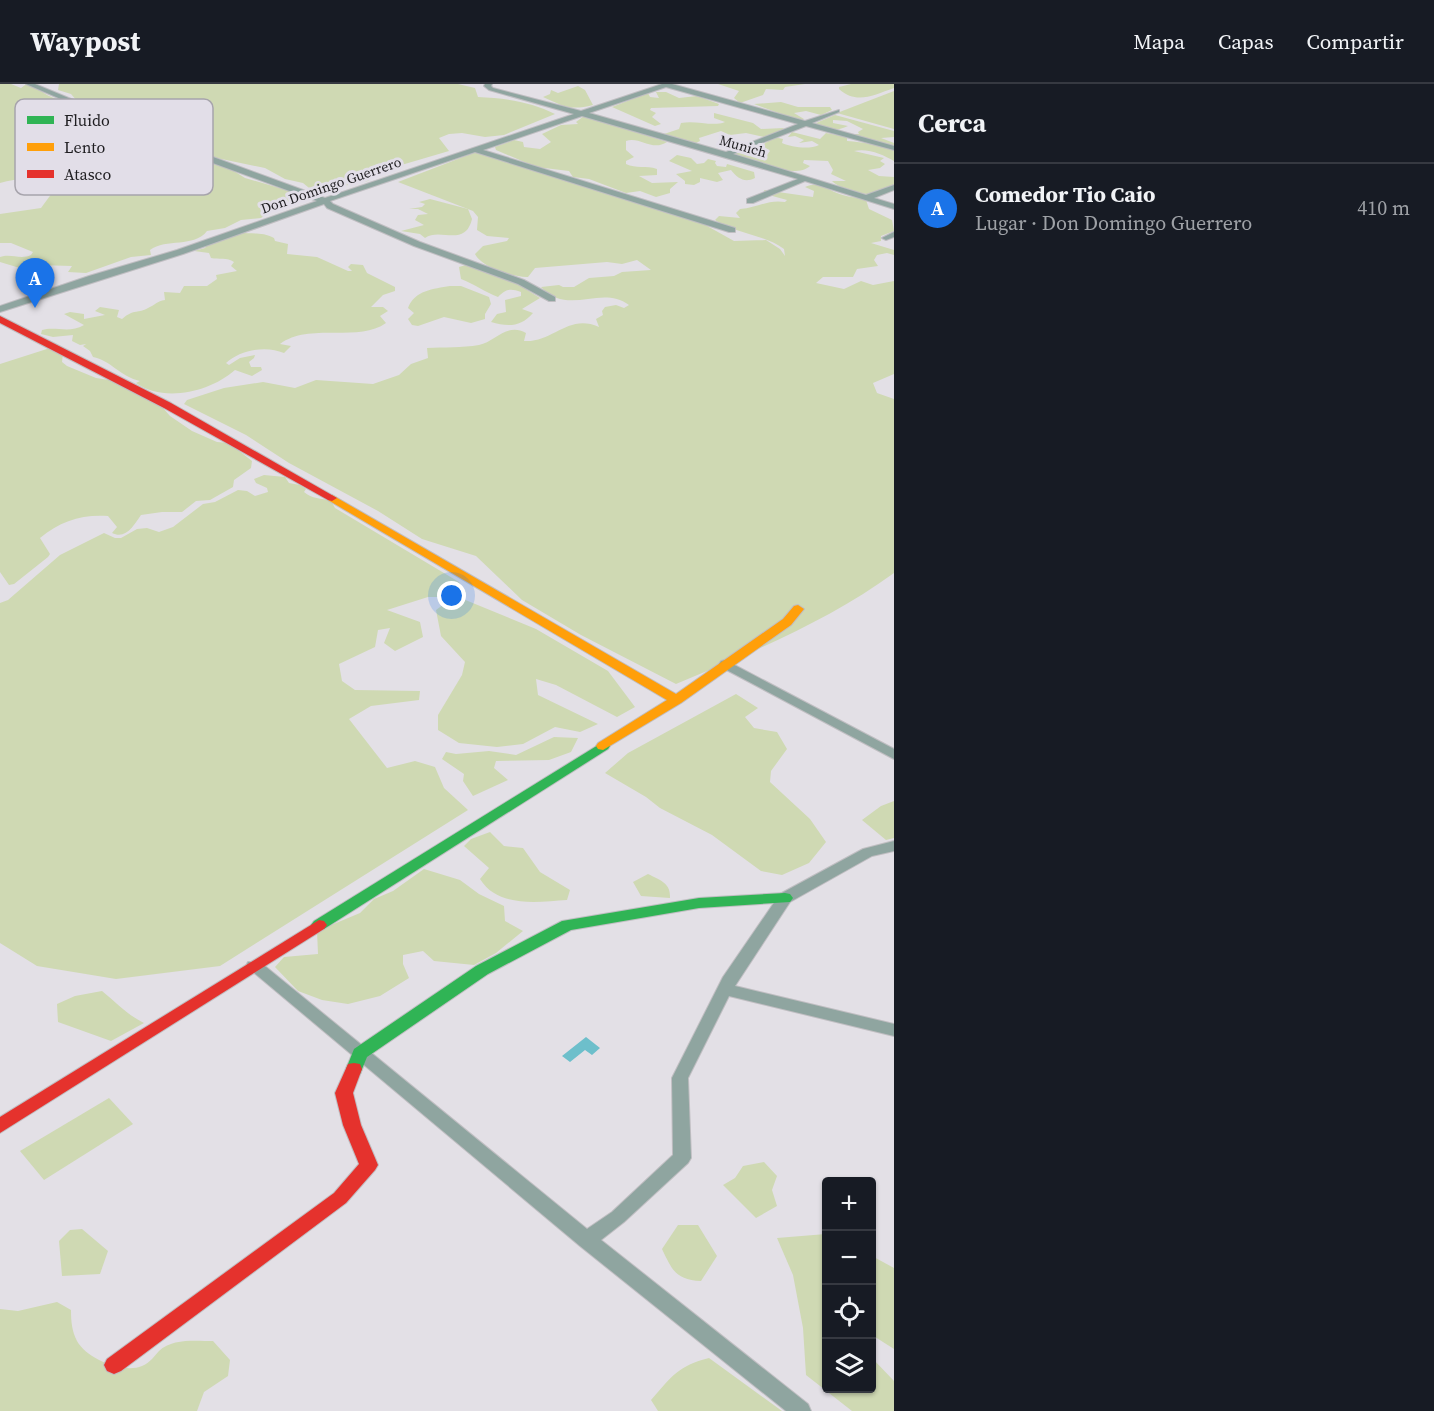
<!DOCTYPE html>
<html lang="es">
<meta charset="utf-8">
<style>
body{margin:0;font-family:"Source Serif 4",serif;background:#242831;color:#f1f3f6}
.controls{position:absolute;right:18px;bottom:18px;display:grid;overflow:hidden;border-radius:6px;box-shadow:0 2px 4px #0004}
.controls button{width:54px;height:54px;display:grid;place-items:center;padding:0;border:0;border-bottom:2px solid #363941;background:#171b24;color:#f1f3f6;font:30px sans-serif}
.you{position:absolute;left:452px;top:512px;width:21px;height:21px;margin:-15px;border:4px solid #fff;border-radius:50%;background:#1a73e8;box-shadow:0 0 0 9px #1a73e833}
.badge{display:grid;place-items:center;width:39px;height:39px;border-radius:50%;background:#1a73e8;color:#fff;font-size:20px;font-weight:700}
.pin{position:absolute;translate:-50% -50px;filter:drop-shadow(0 2px 3px #0008)}
.pin::after{content:'';position:absolute;top:32px;width:21px;height:18px;background:inherit;clip-path:polygon(0 0,100% 0,50% 100%)}
.list{margin:0;padding:0;list-style:none}
h2{display:flex;justify-content:space-between;align-items:center;height:78px;margin:0;padding:0 24px;font-size:26px}
h2 small{font-size:20px;font-weight:400;color:#9ea1a6}
.list li{display:grid;grid-template-columns:39px 1fr auto;gap:18px;align-items:center;box-sizing:border-box;height:90px;padding:0 24px;border-top:2px solid #363941}
.list b{display:block;font-size:22px;white-space:nowrap}
.list p{margin:0;font-size:20px;white-space:nowrap;color:#9ea1a6}
.list em{font-size:20px;font-style:normal;color:#9ea1a6}
.icon{flex:none;width:33px;height:33px;fill:none;stroke:currentColor;stroke-width:2;stroke-linecap:round;stroke-linejoin:round}
.map{position:relative;flex:none;width:894px;height:1327px;overflow:hidden}
header{display:flex;align-items:center;gap:36px;box-sizing:border-box;height:84px;padding:0 30px;background:#171b24;border-bottom:2px solid #363941}
header strong{font-size:28px}
nav{display:flex;gap:33px;margin-inline-start:auto;font-size:21px}
main{display:flex}
aside{flex:1;background:#171b24}
.map>svg:first-child{display:block}
</style>
<header>
<strong>Waypost</strong>
<nav><a>Mapa</a><a>Capas</a><a>Compartir</a></nav>
</header>
<main>
<div class="map">
<svg width="894" height="1327" viewBox="0 0 894 1327">
<rect width="100%" height="100%" fill="#e3e0e6"/>
<g fill="#cfd9b3">
<path d="M 0,0 L 11,0 L 21,4 L 25,1 L 37,2 C 44,13 59,15 70,20 L 69,23 L 115,39 L 129,50 L 147,54 L 181,71 L 226,82 L 245,94 L 300,110 L 299,113 L 275,123 L 261,134 L 241,136 L 225,144 L 207,147 C 194,164 166,154 150,166 L 151,171 L 131,173 L 86,189 L 68,188 L 72,182 L 37,181 L 23,185 L 0,178 L 0,173 C 11,169 20,176 31,171 L 33,168 L 11,159 L 0,159 L 0,130 L 41,124 L 55,105 L 52,98 C 34,94 17,94 0,99 Z"/>
<path d="M 59,0 L 458,0 L 475,4 L 478,13 C 504,14 532,18 555,30 L 504,51 L 485,53 L 462,49 L 449,50 L 439,54 L 449,67 L 381,87 L 368,97 L 314,108 L 303,99 L 285,95 L 265,84 L 212,73 L 173,59 L 161,52 L 143,47 L 78,18 L 71,10 L 58,6 Z"/>
<polygon points="718,0 805,0 785,3 783,6 766,5 763,11 740,19 734,14 739,7"/>
<path d="M 851,0 L 894,0 L 894,4 C 873,11 857,21 839,5 L 839,3 Z"/>
<path d="M 578,2 L 585,6 L 593,21 C 570,27 563,22 543,13 L 550,10 L 551,6 L 558,9 Z"/>
<polygon points="894,7 894,45 837,29"/>
<polygon points="656,8 666,8 679,14 697,12 719,20 718,22 651,24 650,26 656,29 652,33 661,40 655,42 612,23 648,9 650,13 659,14"/>
<polygon points="781,18 798,23 830,23 832,26 821,31 806,27 794,29 804,35 800,37 754,20"/>
<path d="M 714,29 L 753,39 L 761,45 L 784,44 L 779,48 L 764,53 L 746,49 L 730,51 L 721,47 L 699,54 L 700,57 L 696,59 L 664,50 L 679,45 L 681,39 C 696,36 713,43 725,38 L 714,34 Z"/>
<path d="M 835,31 L 894,47 L 894,53 L 881,54 L 894,59 L 894,63 L 852,50 L 859,50 L 858,48 L 863,45 L 847,37 L 833,36 L 833,39 L 848,42 C 838,47 824,48 816,39 Z"/>
<path d="M 584,32 L 667,58 C 652,68 640,52 626,57 L 626,66 L 634,73 L 626,77 L 626,80 C 636,85 646,81 657,85 L 657,91 L 639,92 L 652,99 L 678,98 L 670,105 L 670,109 L 656,113 L 640,107 L 626,109 L 589,95 L 573,93 L 569,87 L 536,83 L 496,66 L 495,63 L 514,56 L 523,58 L 524,63 L 540,65 L 551,58 L 542,50 L 561,41 L 578,40 L 576,38 Z"/>
<path d="M 792,48 L 820,55 L 826,49 L 847,53 L 847,57 C 864,58 877,61 894,66 L 894,77 C 883,71 869,64 854,67 L 884,74 L 880,77 L 885,80 L 880,84 L 868,86 L 879,92 L 894,93 L 894,102 C 873,111 870,113 849,105 C 842,103 837,102 832,97 L 846,97 L 831,90 L 833,86 L 828,77 L 804,76 L 803,79 L 810,82 C 795,96 751,77 732,72 C 734,66 744,65 750,67 L 743,69 L 766,72 L 770,67 L 768,65 L 746,64 L 764,60 L 774,53 L 783,55 L 782,59 C 791,63 809,66 819,61 L 812,57 L 799,59 L 804,56 L 795,52 L 788,53 Z"/>
<path d="M 476,68 L 700,138 L 734,157 L 766,156 L 780,165 L 785,172 L 784,165 C 763,150 736,150 715,136 L 719,132 L 740,134 L 736,129 L 740,125 C 757,124 768,115 785,118 L 787,116 L 765,110 L 764,106 L 813,113 L 814,107 L 805,103 C 818,97 825,104 837,109 C 845,113 857,113 866,116 L 869,125 L 892,136 L 894,147 L 881,152 L 881,157 L 871,159 L 894,166 L 894,171 L 887,169 L 877,171 L 874,176 L 878,182 L 857,185 L 853,193 L 823,193 L 816,199 L 844,205 L 861,197 L 873,201 L 894,197 L 894,290 L 873,299 L 877,309 L 894,315 L 894,489 C 828,537 751,569 676,600 L 581,551 L 522,516 L 476,472 L 422,455 L 378,427 L 289,379 L 246,351 L 184,320 L 187,316 L 224,304 L 263,298 L 295,304 L 316,296 L 373,300 L 399,291 L 411,280 L 428,274 L 427,264 C 444,263 462,264 479,261 C 495,258 507,238 526,249 L 524,257 C 553,259 568,229 599,243 L 596,235 L 603,231 L 602,227 L 605,223 L 616,221 L 624,224 L 629,221 C 600,200 569,233 541,203 L 559,201 L 563,203 L 574,203 L 589,194 L 614,192 L 622,188 L 651,186 L 637,176 L 622,180 L 607,178 L 535,184 L 528,193 C 515,194 481,183 475,170 L 483,162 L 507,157 L 509,154 L 487,152 L 477,146 L 478,133 L 473,127 L 398,98 Z"/>
<path d="M 677,71 L 691,74 L 697,80 L 704,79 L 708,75 L 716,77 L 715,79 L 717,82 L 726,83 L 727,80 L 754,88 L 755,94 C 745,99 738,95 731,86 L 718,89 L 723,96 L 717,98 L 700,94 L 700,98 L 694,101 L 685,100 L 685,97 L 676,90 L 692,87 L 669,77 Z"/>
<path d="M 430,115 L 468,125 L 472,135 C 465,164 440,143 425,154 L 420,150 L 401,147 L 424,141 L 415,136 L 418,131 L 428,130 L 418,125 L 409,125 L 422,123 L 425,120 L 419,118 Z"/>
<path d="M 238,148 C 251,151 262,147 274,154 L 275,157 L 288,160 L 287,170 L 317,173 L 348,187 L 352,187 L 348,183 L 351,180 L 363,181 L 367,189 L 395,203 L 395,207 L 383,211 L 371,223 L 383,223 L 388,227 L 380,232 L 386,239 C 358,259 309,238 280,260 L 291,262 L 284,269 C 266,261 240,266 226,279 L 229,281 L 240,274 L 255,271 L 254,274 L 249,278 L 251,283 L 261,283 L 262,286 L 252,292 L 235,286 C 210,308 164,319 136,299 L 140,297 C 121,293 110,276 93,273 L 90,267 L 83,262 L 86,260 L 80,261 L 72,257 L 73,251 L 53,253 L 41,250 L 42,246 C 56,242 69,250 84,241 L 64,230 L 70,228 L 84,230 L 84,235 L 105,231 L 95,227 L 100,223 L 119,226 L 117,233 L 122,235 C 135,224 138,230 148,224 C 155,221 157,217 165,216 L 164,208 L 180,209 L 184,202 L 207,202 L 217,195 L 216,191 L 237,187 L 231,182 L 234,178 C 227,173 219,176 211,174 L 209,169 L 194,167 L 205,164 L 207,161 Z"/>
<path d="M 466,181 L 500,194 L 522,199 L 527,206 L 540,214 L 522,225 L 533,229 C 521,243 508,243 491,238 L 497,230 L 506,228 L 505,216 L 521,212 L 521,208 C 510,204 506,205 498,213 C 485,208 474,200 461,195 L 459,183 Z"/>
<path d="M 450,202 L 461,202 L 489,213 L 491,220 L 485,230 L 485,235 L 471,239 L 444,233 L 418,242 L 412,241 L 408,235 L 414,229 L 408,224 C 415,206 433,205 450,202 Z"/>
<path d="M 50,264 L 63,269 L 62,278 L 67,282 L 96,294 L 109,296 L 163,324 L 170,332 L 192,347 L 217,358 L 229,359 L 252,377 L 251,384 L 234,396 L 233,403 L 210,416 L 196,417 L 182,428 L 162,428 L 141,431 C 134,441 126,456 112,449 L 117,443 L 108,432 C 83,430 60,437 40,454 L 50,470 L 48,473 L 14,500 L 9,501 L 0,488 L 0,280 Z"/>
<path d="M 264,391 L 285,393 L 289,399 L 300,401 L 306,405 L 304,408 C 312,415 321,414 331,417 L 335,424 L 459,498 L 466,508 L 448,513 L 428,513 L 387,526 L 420,538 L 423,553 L 395,567 L 384,559 L 390,544 L 378,546 L 375,563 L 339,580 L 342,597 L 355,606 L 420,607 L 419,616 L 371,622 L 349,635 L 387,684 L 415,677 L 435,683 L 444,704 L 468,726 L 220,882 L 116,895 L 37,882 L 0,859 L 0,519 L 8,516 L 60,471 L 104,449 L 115,454 L 121,454 L 137,445 L 147,444 L 159,448 L 173,443 L 203,420 L 215,418 L 238,406 L 247,407 L 255,412 L 268,408 L 267,404 L 256,399 L 254,395 Z"/>
<polygon points="463,515 536,545 608,587 635,623 617,633 556,601 536,595 538,611 598,640 580,648 555,643 523,660 497,663 459,659 438,646 438,631 462,591 465,578 441,552 436,526 444,520"/>
<polygon points="736,610 758,624 745,633 754,644 777,648 787,665 771,687 770,698 810,735 826,758 809,779 782,791 761,787 712,751 660,724 646,713 605,689 628,669"/>
<polygon points="554,653 578,654 571,668 549,676 496,677 494,684 508,696 473,712 463,697 464,690 442,675 446,668 456,670 489,667 516,671"/>
<polygon points="894,717 894,754 886,756 862,736 881,722"/>
<path d="M 490,748 L 504,762 L 523,764 L 540,788 L 570,806 L 567,816 C 537,818 498,824 480,795 L 489,784 L 464,762 L 471,755 Z"/>
<polygon points="424,785 460,796 479,810 504,822 505,837 523,847 496,869 474,881 434,877 423,867 403,871 403,880 409,894 380,912 348,920 322,916 298,907 275,883 284,873 318,870 317,847 360,829 374,815 393,807"/>
<path d="M 648,790 C 660,796 671,799 670,814 L 641,812 L 633,798 Z"/>
<path d="M 102,907 C 117,919 126,930 144,939 L 111,957 L 58,938 L 57,920 L 75,912 Z"/>
<polygon points="109,1014 133,1040 44,1096 20,1067"/>
<polygon points="764,1078 777,1092 772,1106 777,1122 756,1134 723,1101 735,1094 743,1082"/>
<path d="M 678,1141 L 698,1141 L 717,1172 L 701,1197 C 676,1196 672,1186 662,1165 Z"/>
<polygon points="82,1145 108,1167 100,1190 62,1192 59,1157 70,1146"/>
<polygon points="826,1150 826,1304 872,1304 872,1274 894,1297 894,1327 852,1327 806,1291 803,1244 793,1191 777,1154"/>
<polygon points="872,1172 894,1184 894,1265 872,1251"/>
<path d="M 57,1218 L 71,1226 C 71,1238 72,1247 77,1257 C 87,1275 123,1290 142,1282 C 151,1278 154,1272 159,1267 C 172,1254 196,1257 213,1257 L 230,1276 L 228,1292 L 204,1308 L 197,1327 L 0,1327 L 0,1225 L 18,1227 Z"/>
<path d="M 709,1274 L 782,1327 L 658,1327 L 651,1316 C 672,1292 678,1282 709,1274 Z"/>
</g>
<polygon fill="#6dbfcb" points="586,953 600,964 592,971 585,966 570,978 562,972"/>
<g fill="none" stroke-linecap="round" stroke-linejoin="round">
<defs>
<g id="street">
<path d="M 26,0 L 35,0 L 194,66 L 325,114 L 574,30 L 489,6 L 484,2 L 485,0 L 492,0 L 491,2 L 493,4 L 581,27 L 662,0 L 672,0 L 805,37 L 839,26 L 839,28 L 812,39 L 894,62 L 894,66 L 806,42 L 733,70 L 866,111 L 894,101 L 894,106 L 874,114 L 894,120 L 894,125 L 805,97 L 753,119 L 747,119 L 747,115 L 798,95 L 582,32 L 483,66 L 735,144 L 735,148 L 729,148 L 475,68 L 330,117 L 333,120 L 420,158 L 524,196 L 555,213 L 555,217 L 549,217 L 518,200 L 414,162 L 327,124 L 324,120 L 183,170 L 0,228 L 0,222 L 89,192 L 177,166 L 317,117 L 188,70 ZM 666,3 L 798,40 L 726,68 L 589,29 Z"/>
<polygon points="894,148 894,153 886,156 882,154"/>
<polygon points="725,576 894,665 894,675 721,583 719,580 721,577"/>
<polygon points="894,757 894,767 872,772 790,818 735,902 894,940 894,952 729,912 688,994 691,1074 688,1079 624,1138 601,1156 808,1320 811,1327 786,1327 580,1162 246,882 248,878 260,878 587,1145 612,1128 673,1071 672,994 723,893 780,810 863,765"/>
</g>
<g id="fast">
<polygon points="603,658 608,659 610,662 608,665 324,845 314,845 311,841 314,837"/>
<polygon points="785,809 790,810 793,814 790,818 699,824 571,846 488,890 367,973 360,990 354,991 348,990 346,985 354,965 476,882 562,837 699,814"/>
</g>
<polygon id="slow" points="332,411 676,610 783,535 794,522 798,521 804,525 791,541 681,619 603,666 598,665 596,662 598,659 667,616 328,416 328,412"/>
<g id="jam">
<polygon points="0,232 171,319 337,414 332,417 328,416 164,324 0,239"/>
<polygon points="319,836 324,837 327,841 324,845 0,1049 0,1033"/>
<polygon points="354,979 360,980 362,985 353,1009 361,1041 378,1081 375,1086 346,1119 121,1287 114,1290 107,1287 104,1281 107,1275 334,1109 359,1080 343,1041 335,1009 348,980"/>
</g>
</defs>
<use href="#street" stroke="#c0bec2" stroke-width="2"/>
<use href="#fast" stroke="#c0bec2" stroke-width="2"/>
<use href="#slow" stroke="#c0bec2" stroke-width="2"/>
<use href="#jam" stroke="#c0bec2" stroke-width="2"/>
<use href="#street" fill="#8fa5a0" fill-rule="evenodd"/>
<use href="#fast" fill="#30b455" fill-rule="evenodd"/>
<use href="#slow" fill="#ff9f0a" fill-rule="evenodd"/>
<use href="#jam" fill="#e5322d" fill-rule="evenodd"/>
</g>
<g text-anchor="middle" stroke-width="6" stroke-linejoin="round" paint-order="stroke">
<g font-size="14" fill="#1e1d20" stroke="#e2dee8">
<text transform="translate(743 62) rotate(16)" y="5">Munich</text>
<text transform="translate(331 101) rotate(-19)" y="5">Don Domingo Guerrero</text>
</g>
</g>
<rect x="15" y="15" width="198" height="96" rx="9" fill="#e2dee8" stroke="#a7a4ac" stroke-width="1.5"/>
<rect x="27" y="32" width="27" height="8" fill="#30b455"/>
<rect x="27" y="59" width="27" height="8" fill="#ff9f0a"/>
<rect x="27" y="86" width="27" height="8" fill="#e5322d"/>
<g font-size="16" fill="#1e1d20">
<text x="64" y="42">Fluido</text>
<text x="64" y="69">Lento</text>
<text x="64" y="96">Atasco</text>
</g>
</svg>
<div class="controls">
<button>+</button>
<button>−</button>
<button><svg class="icon" aria-label="locate" viewBox="0 0 24 24"><circle cx="12" cy="12" r="6"/><path d="M12 2v4M12 18v4M2 12h4M18 12h4"/></svg></button>
<button><svg class="icon" aria-label="layers" viewBox="0 0 24 24"><path d="M12 4l9 5-9 5-9-5zM3 14l9 5 9-5"/></svg></button>
</div>
<div class="you"></div>
<div class="pin badge" style="left:35px;top:224px">A</div>
</div>
<aside>
<h2>Cerca<small></small></h2>
<ul class="list">
<li><span class="badge">A</span><div><b>Comedor Tio Caio</b><p>Lugar · Don Domingo Guerrero</p></div><em>410 m</em></li>
</ul>
</aside>
</main>
